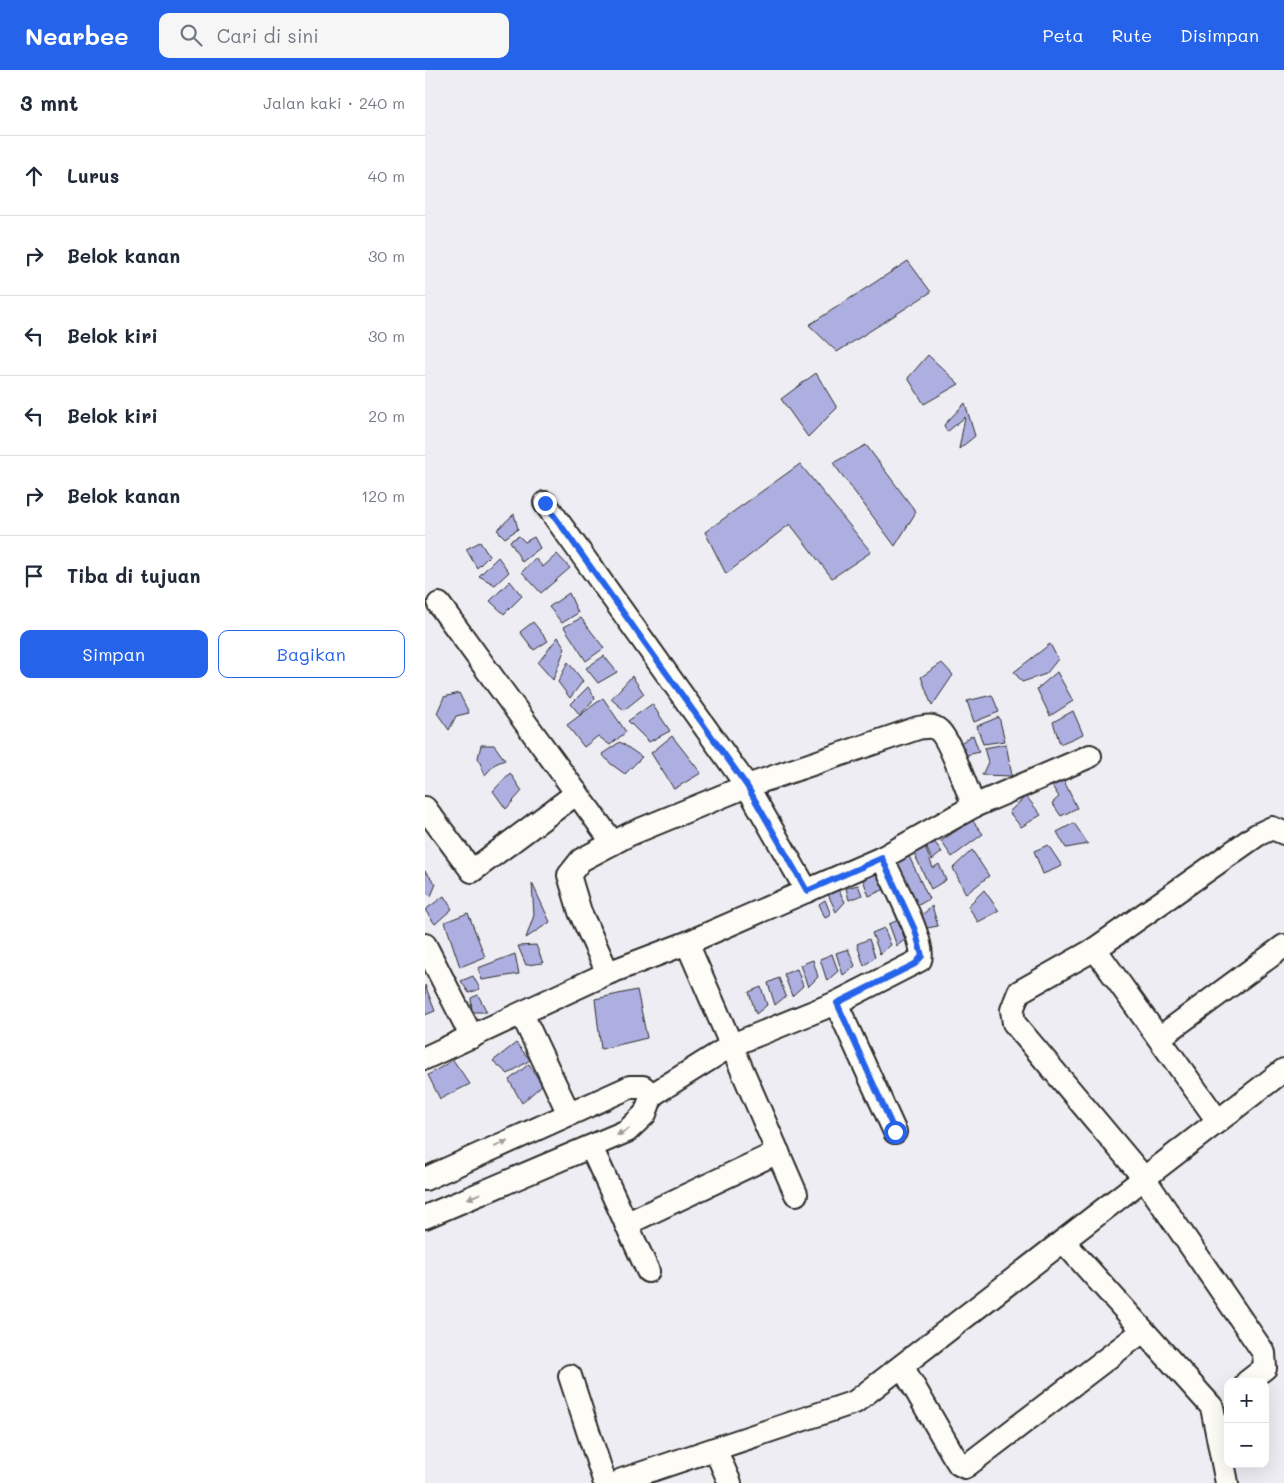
<!DOCTYPE html>
<html lang="id">
<meta charset="utf-8">
<style>
body{margin:0;font-family:Mali,sans-serif;background:#f6f6f7;color:#1f2937}
.controls{position:absolute;right:15px;bottom:15px;display:grid;overflow:hidden;border-radius:10px;box-shadow:0 5px 20px #0002}
.controls button{width:45px;height:45px;display:grid;place-items:center;padding:0;border:0;border-bottom:1px solid #e0e1e3;background:#fff;color:#1f2937;font:25px sans-serif}
.stop{position:absolute;width:15px;height:15px;margin:-11px;border:4px solid #2563eb;border-radius:50%;background:#fff}
.stop.end{background:#2563eb;border-color:#fff;box-shadow:0 1px 5px #0008}
.list{margin:0;padding:0;list-style:none}
h2{display:flex;justify-content:space-between;align-items:center;height:65px;margin:0;padding:0 20px;font-size:21px}
h2 small{font-size:16px;font-weight:400;color:#747a83}
.list li{display:grid;grid-template-columns:32px 1fr auto;gap:15px;align-items:center;box-sizing:border-box;height:80px;padding:0 20px;border-top:1px solid #e0e1e3}
.list b{display:block;font-size:19px;white-space:nowrap}
.list em{font-size:16px;font-style:normal;color:#747a83}
.actions{display:flex;gap:10px;padding:15px 20px}
.actions a{flex:1;padding:11px 0;border:1px solid #2563eb;border-radius:10px;text-align:center;font-size:18px;color:#2563eb}
.actions .main{background:#2563eb;color:#fff}
.icon{flex:none;width:28px;height:28px;fill:none;stroke:currentColor;stroke-width:2;stroke-linecap:round;stroke-linejoin:round}
.map{position:relative;flex:none;width:859px;height:1413px;overflow:hidden}
header{display:flex;align-items:center;gap:30px;box-sizing:border-box;height:70px;padding:0 25px;background:#2563eb;color:#fff}
header strong{font-size:24px}
nav{display:flex;gap:28px;margin-inline-start:auto;font-size:18px}
.search{width:350px;height:45px;background:#f6f6f7;display:flex;align-items:center;gap:12px;box-sizing:border-box;padding:0 18px;border-radius:10px;color:#747a83;font-size:19px}
main{display:flex}
aside{flex:1;background:#fff}
.map>svg:first-child{display:block}
</style>
<header>
<strong>Nearbee</strong>
<div class="search"><svg class="icon" aria-label="search" viewBox="0 0 24 24"><circle cx="10" cy="10" r="6"/><path d="M15 15l6 6"/></svg>Cari di sini</div>
<nav><a>Peta</a><a>Rute</a><a>Disimpan</a></nav>
</header>
<main>
<aside>
<h2>3 mnt<small>Jalan kaki · 240 m</small></h2>
<ul class="list">
<li><svg class="icon" aria-label="ahead" viewBox="0 0 24 24"><path d="M12 20V5M6 11l6-6 6 6"/></svg><div><b>Lurus</b></div><em>40 m</em></li>
<li><svg class="icon" aria-label="right" viewBox="0 0 24 24"><path d="M7 20v-9h11M14 6l5 5-5 5"/></svg><div><b>Belok kanan</b></div><em>30 m</em></li>
<li><svg class="icon" aria-label="left" viewBox="0 0 24 24"><path d="M17 20v-9H6M10 6l-5 5 5 5"/></svg><div><b>Belok kiri</b></div><em>30 m</em></li>
<li><svg class="icon" aria-label="left" viewBox="0 0 24 24"><path d="M17 20v-9H6M10 6l-5 5 5 5"/></svg><div><b>Belok kiri</b></div><em>20 m</em></li>
<li><svg class="icon" aria-label="right" viewBox="0 0 24 24"><path d="M7 20v-9h11M14 6l5 5-5 5"/></svg><div><b>Belok kanan</b></div><em>120 m</em></li>
<li><svg class="icon" aria-label="arrive" viewBox="0 0 24 24"><path d="M6 21V4h12l-3 4 3 4H6"/></svg><div><b>Tiba di tujuan</b></div></li>
</ul>
<div class="actions"><a class="main">Simpan</a><a>Bagikan</a></div>
</aside>
<div class="map">
<svg width="859" height="1413" viewBox="0 0 859 1413">
<rect width="100%" height="100%" fill="#ededf3"/>
<filter id="ink" filterUnits="userSpaceOnUse"><feTurbulence type="fractalNoise" baseFrequency=".02" numOctaves="2"/><feDisplacementMap in="SourceGraphic" scale="10" xChannelSelector="R" yChannelSelector="G"/><feConvolveMatrix kernelMatrix="1 2 1 2 8 2 1 2 1" color-interpolation-filters="sRGB"/></filter>
<g filter="url(#ink)">
<g fill="#aeafe1" stroke="#2b2b2b">
<polygon points="483,191 506,222 412,282 384,255"/>
<polygon points="503,285 534,314 499,334 483,308"/>
<polygon points="391,303 412,338 383,367 356,329"/>
<polygon points="540,333 550,366 534,379 540,347 522,362 519,355"/>
<polygon points="441,375 491,442 470,476 408,393"/>
<polygon points="375,394 446,482 407,508 365,454 301,504 280,462"/>
<polygon points="89,444 93,459 80,468 72,460"/>
<polygon points="94,466 100,472 109,467 115,478 97,492 85,471"/>
<polygon points="55,472 64,486 52,498 41,479"/>
<polygon points="132,484 145,498 116,523 97,502 110,488 118,497"/>
<polygon points="73,487 84,502 70,515 54,506"/>
<polygon points="85,511 97,526 79,544 65,531"/>
<polygon points="144,523 153,543 137,553 124,537"/>
<polygon points="156,548 179,578 161,591 139,557"/>
<polygon points="108,552 123,571 109,580 95,562"/>
<polygon points="133,567 140,578 128,610 113,593"/>
<polygon points="625,574 633,589 621,604 597,612 589,602"/>
<polygon points="179,586 192,602 173,613 161,598"/>
<polygon points="143,592 158,611 145,628 133,612"/>
<polygon points="517,593 528,605 507,636 496,607"/>
<polygon points="632,602 648,631 625,646 612,619"/>
<polygon points="207,606 219,624 199,640 186,629"/>
<polygon points="163,617 170,628 155,645 146,634"/>
<polygon points="34,623 44,643 31,646 24,660 12,643 19,627"/>
<polygon points="567,625 574,642 549,652 542,631"/>
<polygon points="178,628 201,662 185,675 173,666 159,677 142,655"/>
<polygon points="227,634 245,661 224,672 203,651"/>
<polygon points="648,641 658,664 635,674 628,652"/>
<polygon points="574,647 580,671 558,674 552,656"/>
<polygon points="548,665 554,682 538,686 532,675"/>
<polygon points="247,666 276,703 249,719 226,683"/>
<polygon points="195,672 217,687 200,704 186,694 177,684"/>
<polygon points="581,674 587,706 557,705 563,692 559,678"/>
<polygon points="56,675 69,675 80,690 70,694 60,705 53,688"/>
<polygon points="85,703 97,721 81,739 68,721"/>
<polygon points="637,707 652,738 636,746 627,733 634,727 625,713"/>
<polygon points="601,726 616,745 596,757 584,742"/>
<polygon points="547,750 558,764 527,787 516,771"/>
<polygon points="649,753 663,774 641,778 632,762"/>
<polygon points="497,769 508,798 514,794 521,810 506,819 486,777"/>
<polygon points="508,770 517,782 507,790 500,774"/>
<polygon points="623,775 637,796 618,804 609,781"/>
<polygon points="547,780 564,806 541,824 528,798"/>
<polygon points="482,782 504,829 492,836 470,789"/>
<polygon points="453,800 460,819 444,826 437,807"/>
<polygon points="0,801 11,814 6,826 0,821"/>
<polygon points="107,813 125,852 101,868 109,845"/>
<polygon points="433,815 437,825 424,830 421,818"/>
<polygon points="413,819 420,832 411,842 403,824"/>
<polygon points="559,820 574,841 553,852 543,836"/>
<polygon points="19,826 27,839 10,854 0,840"/>
<polygon points="400,830 406,845 400,848 394,834"/>
<polygon points="507,836 513,856 497,859 496,846"/>
<polygon points="43,843 60,887 35,897 20,852"/>
<polygon points="476,849 483,867 472,876 464,854"/>
<polygon points="459,858 466,875 455,884 447,863"/>
<polygon points="444,869 450,887 439,896 432,874"/>
<polygon points="111,875 118,893 101,895 93,876"/>
<polygon points="423,879 430,896 418,905 411,883"/>
<polygon points="90,884 94,904 57,910 53,898"/>
<polygon points="407,884 413,901 402,911 395,889"/>
<polygon points="388,890 393,907 383,917 375,895"/>
<polygon points="372,899 378,916 367,926 359,904"/>
<polygon points="48,906 55,919 44,923 36,911"/>
<polygon points="354,908 361,926 350,935 343,913"/>
<polygon points="0,915 10,941 0,945"/>
<polygon points="336,917 342,935 331,944 324,922"/>
<polygon points="212,920 222,968 176,979 170,929"/>
<polygon points="53,925 62,942 47,942 46,928"/>
<polygon points="91,973 105,990 83,1004 68,991"/>
<polygon points="28,990 45,1014 15,1029 3,1005"/>
<polygon points="104,994 117,1015 97,1033 84,1010"/>
</g>
<g fill="none" stroke-linecap="round" stroke-linejoin="round">
<defs>
<g id="minor">
<polyline points="120,433 322,716 382,821"/>
<polyline points="14,534 188,773"/>
<polyline points="0,738 47,801 152,723"/>
<polyline points="262,873 371,1124"/>
<polyline points="0,875 47,967"/>
<polyline points="670,879 832,765 847,758 859,763"/>
<path d="M 183,903 L 155,842 L 144,805 L 156,790 L 205,764 L 322,716 L 493,658 C 500,657 506,655 512,659 C 524,666 542,721 549,736"/>
<polyline points="411,933 470,1062"/>
<polyline points="97,944 144,1044"/>
<polyline points="734,968 859,876"/>
<polyline points="0,988 183,903 262,873 457,788 549,736 665,686"/>
<polyline points="793,1051 670,879 594,922 587,940 589,953 719,1108 839,1283 840,1298 822,1312"/>
<polyline points="166,1077 223,1201"/>
<polyline points="0,1109 205,1017 218,1017 227,1025"/>
<path d="M 0,1147 L 202,1061 L 220,1044 L 227,1025 L 307,975 L 411,933 L 495,890 C 502,875 465,805 457,788"/>
<polyline points="201,1154 353,1082"/>
<polyline points="638,1171 787,1337 802,1413"/>
<polyline points="477,1296 527,1383 534,1394 540,1397 718,1261"/>
<polyline points="145,1306 180,1413"/>
<polyline points="290,1379 305,1413"/>
<polyline points="196,1413 197,1410 430,1332 859,1000"/>
</g>
</defs>
<use href="#minor" stroke="#2b2b2b" stroke-width="26"/>
<use href="#minor" stroke="#fdfcf7" stroke-width="22"/>
</g>
<defs><path id="oneway-solid" d="M-6-.8H1V-3.2L6.5 0L1 3.2V.8H-6Z" transform="scale(1.25)"/></defs>
<g fill="#9e9e9b">
<use href="#oneway-solid" transform="translate(198 1062) rotate(152)"/>
<use href="#oneway-solid" transform="translate(76 1074) rotate(-24)"/>
<use href="#oneway-solid" transform="translate(49 1126) rotate(157)"/>
</g>
</g>
<g fill="none" stroke-linecap="round" stroke-linejoin="round" filter="url(#ink)">
<polyline stroke="#2563eb" stroke-width="6" points="120,433 322,716 382,821 457,788 490,860 497,886 490,894 412,933 470,1062"/>
</g>
</svg>
<div class="controls">
<button>+</button>
<button>−</button>
</div>
<div class="stop" style="left:470px;top:1062px"></div>
<div class="stop end" style="left:120px;top:433px"></div>
</div>
</main>
